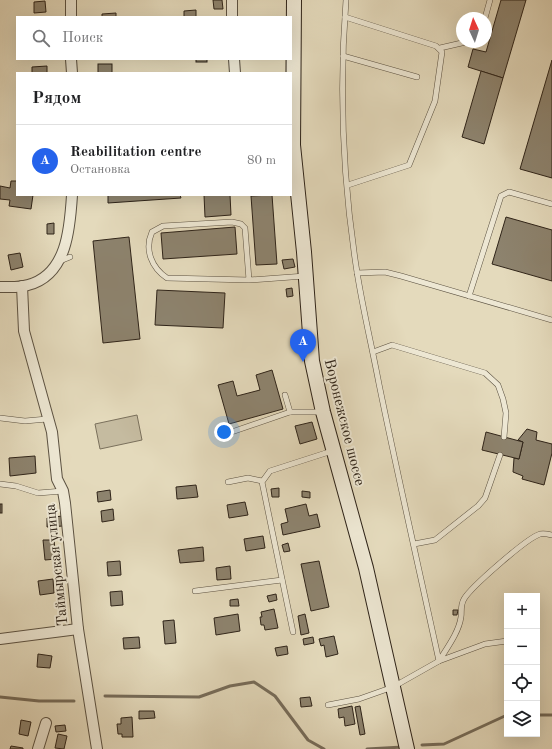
<!DOCTYPE html>
<html lang="ru">
<meta charset="utf-8">
<style>
body{margin:0;font-family:"Old Standard TT",serif;background:#f6f6f6;color:#202124}
.controls{position:absolute;right:12px;bottom:12px;display:grid;overflow:hidden;border-radius:0px;box-shadow:0 4px 16px #0002}
.controls button{width:36px;height:36px;display:grid;place-items:center;padding:0;border:0;border-bottom:1px solid #e0e0e0;background:#fff;color:#202124;font:20px sans-serif}
.compass{position:absolute;left:456px;top:12px;width:36px;height:36px;border-radius:50%;background:#fff;box-shadow:0 4px 16px #0002;rotate:356deg}
.you{position:absolute;left:224px;top:432px;width:14px;height:14px;margin:-10px;border:3px solid #fff;border-radius:50%;background:#1a73e8;box-shadow:0 0 0 6px #1a73e833}
.badge{display:grid;place-items:center;width:26px;height:26px;border-radius:50%;background:#2563eb;color:#fff;font-size:13px;font-weight:700}
.pin{position:absolute;translate:-50% -33px;filter:drop-shadow(0 1px 2px #0008)}
.pin::after{content:'';position:absolute;top:21px;width:14px;height:12px;background:inherit;clip-path:polygon(0 0,100% 0,50% 100%)}
.list{margin:0;padding:0;list-style:none}
h2{display:flex;justify-content:space-between;align-items:center;height:52px;margin:0;padding:0 16px;font-size:17px}
h2 small{font-size:13px;font-weight:400;color:#757577}
.list li{display:grid;grid-template-columns:26px 1fr auto;gap:12px;align-items:center;box-sizing:border-box;height:72px;padding:0 16px;border-top:1px solid #e0e0e0}
.list b{display:block;font-size:15px;white-space:nowrap}
.list p{margin:0;font-size:13px;white-space:nowrap;color:#757577}
.list em{font-size:13px;font-style:normal;color:#757577}
.icon{flex:none;width:22px;height:22px;fill:none;stroke:currentColor;stroke-width:2;stroke-linecap:round;stroke-linejoin:round}
.map{position:relative;flex:none;width:552px;height:749px;overflow:hidden}
.search{position:absolute;background:#fff;box-shadow:0 4px 16px #0002;left:16px;top:16px;width:276px;height:44px;display:flex;align-items:center;gap:10px;box-sizing:border-box;padding:0 14px;border-radius:0px;color:#757577;font-size:15px}
.panel{position:absolute;background:#fff;box-shadow:0 4px 16px #0002;left:16px;top:72px;width:276px;height:124px;border-radius:0px}
.map>svg:first-child{display:block}
</style>
<div class="map">
<svg width="552" height="749" viewBox="0 0 552 749">
<rect width="100%" height="100%" fill="#e4dabc"/>
<filter id="stains"><feTurbulence type="fractalNoise" baseFrequency=".005" numOctaves="4"/><feColorMatrix values="0 0 0 0 .2 0 0 0 0 .09 0 0 0 0 .02 0 0 0 .5 -.17"/></filter>
<radialGradient id="worn" r=".72"><stop offset=".6" stop-color="#630" stop-opacity="0"/><stop offset="1" stop-color="#630" stop-opacity=".3"/></radialGradient>
<polygon fill="#c5bba0" stroke="#7a705c" points="137,415 142,440 100,449 95,424"/>
<g fill="none" stroke-linecap="round" stroke-linejoin="round">
<g stroke="#766c5a" stroke-width="3">
<polyline points="105,696 199,697 230,686 254,682 275,696 308,740 324,749"/>
<polyline points="0,697 39,701 74,701"/>
<polyline points="537,715 552,715"/>
<polyline points="422,745 444,744 507,715"/>
<polyline points="367,749 403,747"/>
</g>
</g>
<g fill="#8d836e" stroke="#2f2419">
<polygon points="213,0 222,0 223,9 214,9"/>
<polygon points="501,0 526,0 503,78 468,67 473,49 486,52"/>
<polygon points="45,1 46,12 34,13 34,2"/>
<polygon points="196,10 196,17 184,17 184,11"/>
<polygon points="116,13 116,17 102,17 102,14"/>
<rect x="196" y="59" width="11" height="3"/>
<polygon points="552,60 552,178 520,169"/>
<rect x="98" y="64" width="14" height="9"/>
<polygon points="47,66 47,73 32,73 32,67"/>
<polygon points="481,71 503,78 484,144 462,137"/>
<polygon points="11,181 17,181 17,195 33,195 31,209 9,206 10,200 0,199 0,186 10,188"/>
<polygon points="108,195 180,195 181,198 108,203"/>
<polygon points="204,195 230,195 231,215 205,217"/>
<polygon points="272,195 277,264 256,265 251,196"/>
<polygon points="506,217 552,230 552,281 492,264"/>
<polygon points="54,223 54,234 47,234 47,224"/>
<polygon points="235,227 237,254 163,259 161,233"/>
<polygon points="129,237 140,339 103,343 93,241"/>
<polygon points="20,253 23,267 11,270 8,255"/>
<polygon points="293,259 295,267 284,269 282,260"/>
<polygon points="292,288 293,296 287,297 286,289"/>
<polygon points="157,290 225,293 223,328 155,325"/>
<polygon points="272,370 283,409 229,424 218,385 233,381 237,396 260,390 256,375"/>
<polygon points="312,422 317,439 300,444 295,426"/>
<polygon points="527,429 537,432 536,440 552,444 552,453 544,485 522,479 523,476 513,472 514,458 519,459 523,442 518,440"/>
<polygon points="486,432 523,442 519,459 482,450"/>
<polygon points="35,456 36,473 10,476 9,458"/>
<polygon points="196,485 198,497 177,499 176,487"/>
<polygon points="279,488 279,497 272,497 271,489"/>
<polygon points="110,490 111,500 98,502 97,492"/>
<polygon points="302,491 310,492 310,498 302,497"/>
<polygon points="245,502 248,515 229,518 227,505"/>
<rect x="0" y="504" width="2" height="9"/>
<polygon points="306,504 309,516 317,514 320,527 283,535 281,524 288,522 285,509"/>
<polygon points="113,509 114,520 102,522 101,511"/>
<polygon points="62,516 63,526 47,527 47,518"/>
<polygon points="263,536 265,548 246,551 244,539"/>
<polygon points="43,540 54,540 56,559 45,560"/>
<polygon points="288,543 290,551 284,552 282,545"/>
<polygon points="203,547 204,561 180,563 178,550"/>
<polygon points="120,561 121,575 108,576 107,562"/>
<polygon points="319,561 329,607 311,611 301,564"/>
<polygon points="230,566 231,579 217,580 216,568"/>
<polygon points="53,579 54,593 40,595 38,581"/>
<polygon points="122,591 123,605 111,606 110,592"/>
<polygon points="276,594 277,600 269,602 267,596"/>
<polygon points="238,599 239,606 230,606 230,600"/>
<polygon points="274,609 278,628 265,630 264,625 261,625 260,617 262,617 261,612"/>
<polygon points="453,610 458,610 457,615 453,615"/>
<polygon points="238,614 240,631 216,635 214,618"/>
<polygon points="305,614 309,633 301,635 298,616"/>
<polygon points="174,620 176,643 165,644 163,621"/>
<polygon points="334,636 338,654 326,657 324,645 321,646 319,639"/>
<polygon points="139,637 140,648 124,649 123,638"/>
<polygon points="313,637 314,643 304,645 303,639"/>
<polygon points="287,646 288,654 277,656 275,648"/>
<polygon points="38,654 52,656 50,668 37,667"/>
<polygon points="310,697 312,706 301,707 300,698"/>
<polygon points="352,706 355,724 345,726 344,717 339,718 338,709"/>
<polygon points="360,706 365,734 360,735 355,707"/>
<polygon points="139,711 154,711 155,718 139,719"/>
<polygon points="132,717 133,737 122,737 122,734 118,734 117,724 121,724 121,718"/>
<polygon points="21,720 31,722 28,736 19,734"/>
<polygon points="65,725 66,731 56,732 55,726"/>
<polygon points="58,734 67,736 64,749 55,748"/>
<polygon points="11,746 23,748 23,749 10,749"/>
</g>
<g fill="none" stroke-linecap="round" stroke-linejoin="round">
<defs>
<g id="service">
<polyline points="345,17 436,46 442,52 435,101 409,165 348,185"/>
<polyline points="485,18 490,0"/>
<polyline points="440,48 466,42"/>
<polyline points="343,56 417,77"/>
<polyline points="60,261 70,257"/>
<polyline points="357,273 385,272 401,276 552,320"/>
<path d="M 249,280 L 245,228 L 241,224 L 232,222 L 163,226 L 152,232 C 144,250 152,268 167,278 L 249,280 L 305,276"/>
<polyline points="469,296 501,196 509,192 552,204"/>
<polyline points="373,352 392,345 485,373 498,385 503,399 506,413 504,437"/>
<polyline points="285,395 290,412"/>
<polyline points="0,418 25,421 47,419"/>
<polyline points="220,436 290,412 322,412"/>
<polyline points="228,482 248,478 262,481"/>
<polyline points="0,484 16,486 38,493 63,491"/>
<polyline points="414,544 435,540 478,506 485,498 500,455"/>
<polyline points="195,591 282,580"/>
<polyline points="293,632 262,482 270,471 332,451"/>
<path d="M 507,641 L 485,644 L 439,661 C 447,648 459,632 461,617 C 462,611 460,606 464,599 C 471,587 527,538 540,534 C 544,533 548,534 552,535"/>
<path d="M 328,705 L 359,699 L 393,687 L 439,661 C 419,569 398,477 379,384 C 372,347 363,310 357,272 C 343,183 339,90 346,0"/>
</g>
<g id="minor">
<polyline points="71,0 71,17"/>
<polyline points="232,0 232,17"/>
<polyline points="71,59 72,73"/>
<polyline points="234,59 235,73"/>
<polyline points="22,286 24,331 52,432 57,479 63,491 65,503 78,629 97,749"/>
<path d="M 0,287 C 9,287 19,288 28,285 C 67,275 70,228 72,195"/>
<polyline points="0,639 78,629"/>
<polyline points="38,749 46,723"/>
</g>
<polyline id="secondary" points="294,0 293,145 304,252 312,361 323,412 366,568 407,749"/>
</defs>
<use href="#service" stroke="#5c5242" stroke-width="6"/>
<use href="#minor" stroke="#5c5242" stroke-width="12"/>
<use href="#secondary" stroke="#2f2419" stroke-width="16"/>
<use href="#service" stroke="#ede7d3" stroke-width="5"/>
<use href="#minor" stroke="#ede7d3" stroke-width="10"/>
<use href="#secondary" stroke="#ede7d3" stroke-width="14"/>
</g>
<g text-anchor="middle" stroke-width="4" stroke-linejoin="round" paint-order="stroke">
<g font-size="15" fill="#2f2419" stroke="#ede7d3">
<text transform="translate(345 422) rotate(76)" y="5">Воронежское шоссе</text>
<text transform="translate(56 565) rotate(-96)" y="5">Таймырская улица</text>
</g>
</g>
<rect width="100%" height="100%" filter="url(#stains)"/>
<rect width="100%" height="100%" fill="url(#worn)"/>
</svg>
<div class="controls">
<button>+</button>
<button>−</button>
<button><svg class="icon" aria-label="locate" viewBox="0 0 24 24"><circle cx="12" cy="12" r="6"/><path d="M12 2v4M12 18v4M2 12h4M18 12h4"/></svg></button>
<button><svg class="icon" aria-label="layers" viewBox="0 0 24 24"><path d="M12 4l9 5-9 5-9-5zM3 14l9 5 9-5"/></svg></button>
</div>
<svg class="compass" viewBox="-18 -18 36 36"><path d="M0-13l5 13h-10z" fill="#e53935"/><path d="M0 13l5-13h-10z" fill="#757577"/></svg>
<div class="you"></div>
<div class="pin badge" style="left:303px;top:362px">A</div>
<div class="search"><svg class="icon" aria-label="search" viewBox="0 0 24 24"><circle cx="10" cy="10" r="6"/><path d="M15 15l6 6"/></svg>Поиск</div>
<section class="panel">
<h2>Рядом<small></small></h2>
<ul class="list">
<li><span class="badge">A</span><div><b>Reabilitation centre</b><p>Остановка</p></div><em>80 m</em></li>
</ul>
</section>
</div>
